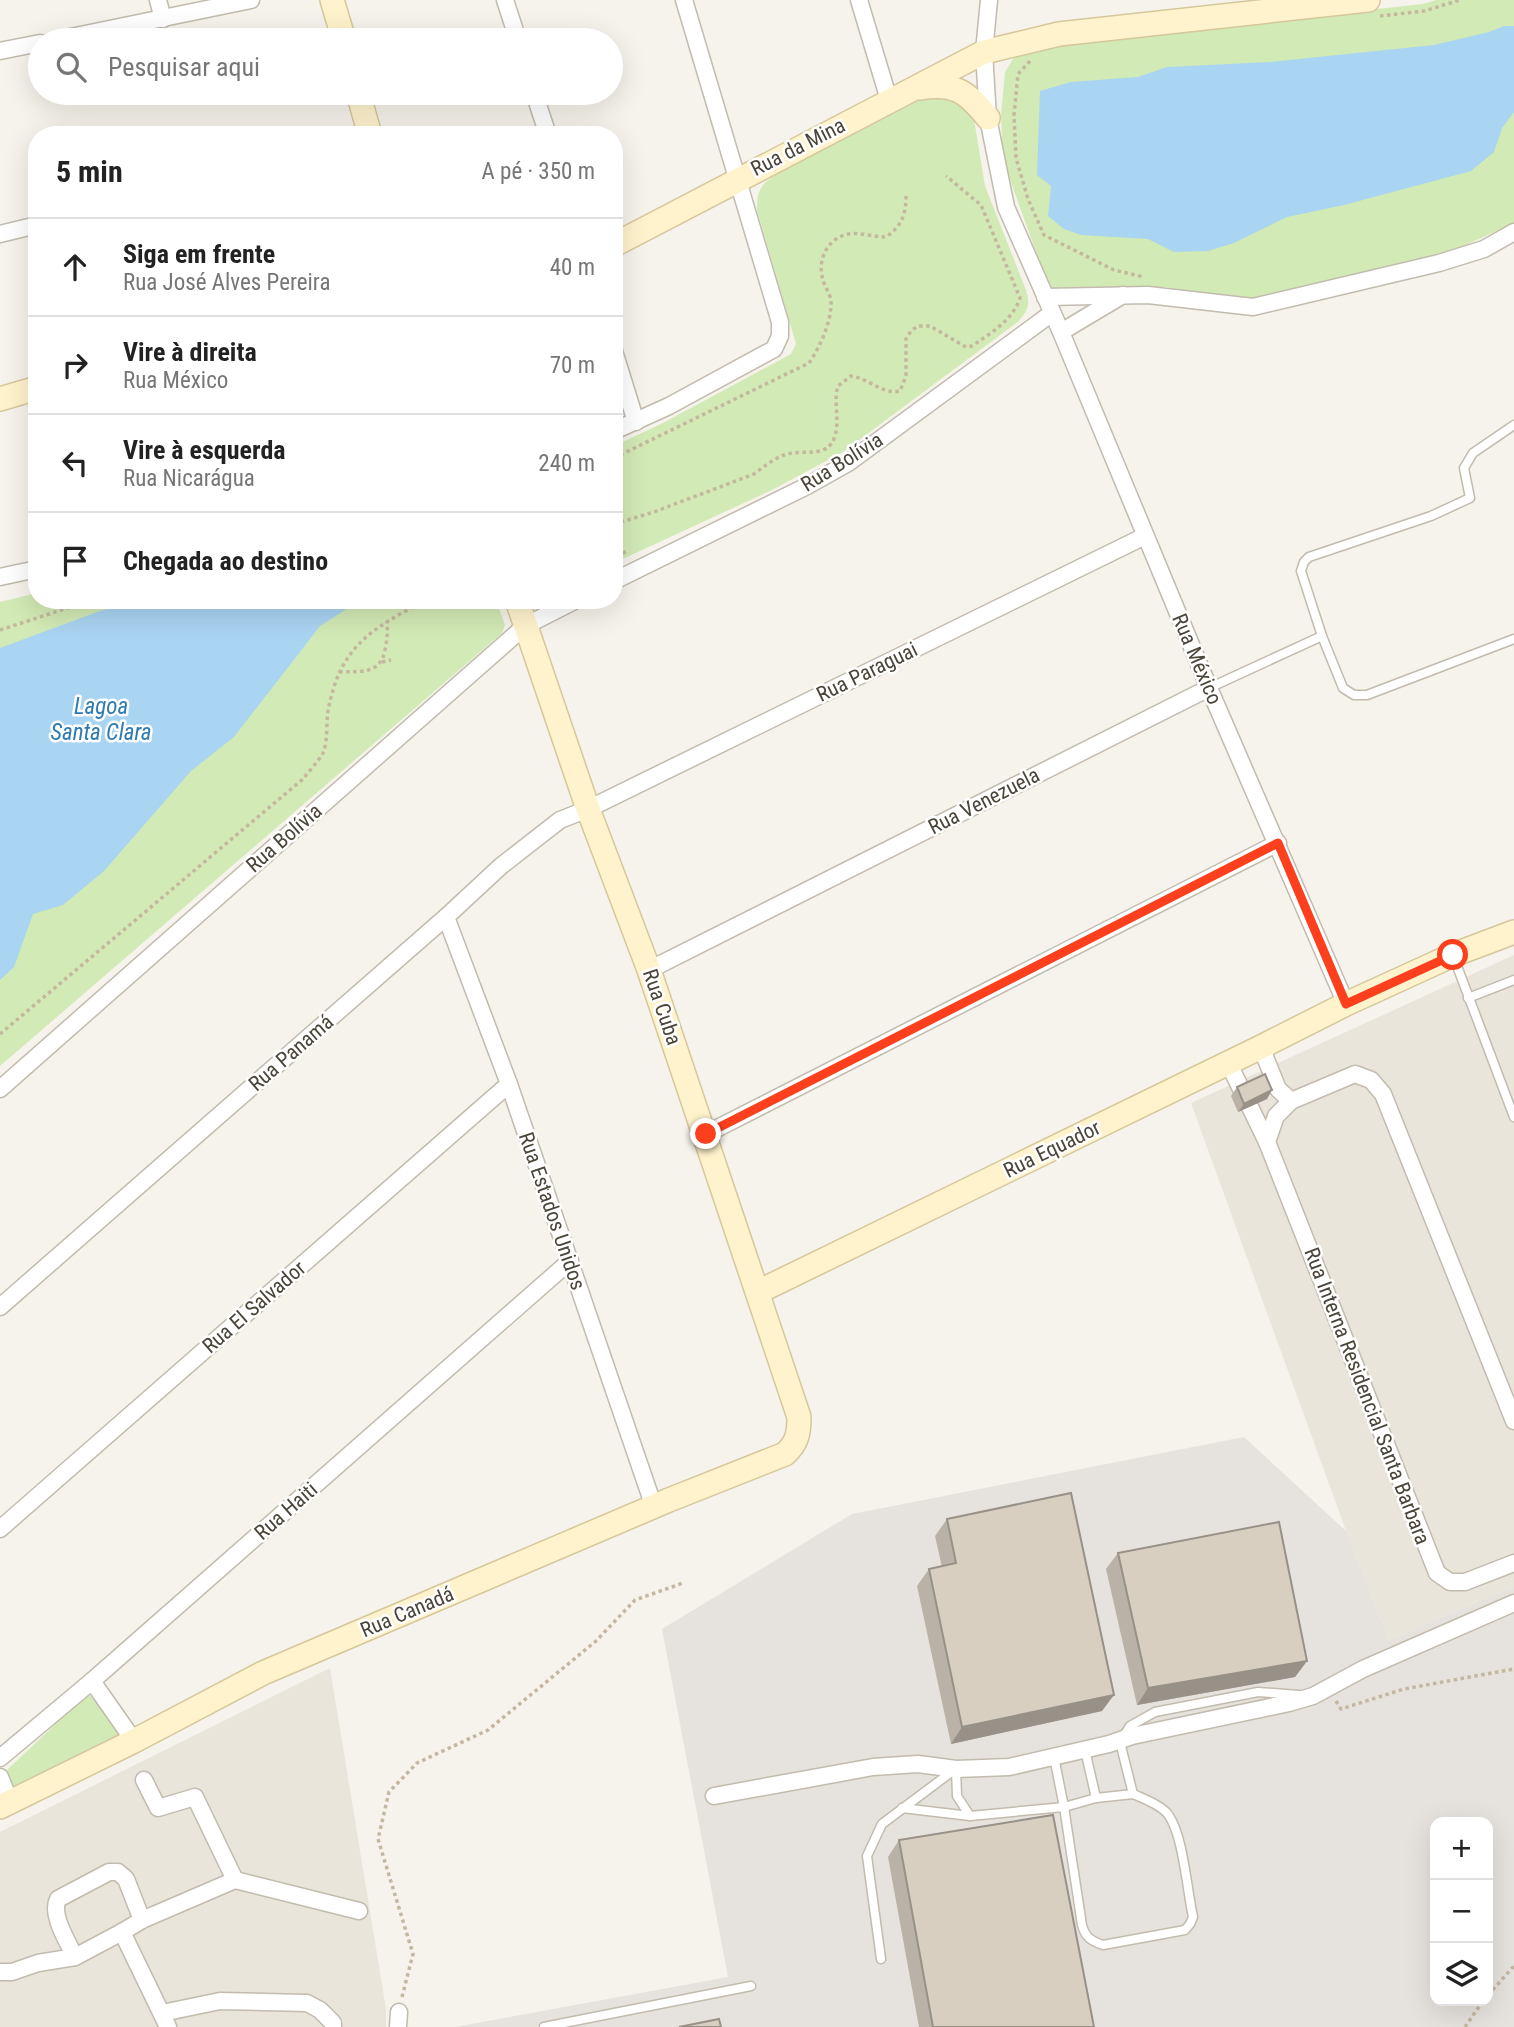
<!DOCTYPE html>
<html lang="pt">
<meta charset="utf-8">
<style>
body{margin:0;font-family:"Roboto Condensed",sans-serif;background:#f6f6f6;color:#222}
.controls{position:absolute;right:21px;bottom:21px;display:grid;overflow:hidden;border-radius:14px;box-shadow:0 7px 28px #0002}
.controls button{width:63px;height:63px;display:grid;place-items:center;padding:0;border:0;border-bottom:2px solid #e0e0e0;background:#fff;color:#222;font:35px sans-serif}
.stop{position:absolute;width:21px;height:21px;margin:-16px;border:5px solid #fc3f1d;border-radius:50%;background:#fff}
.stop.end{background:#fc3f1d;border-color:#fff;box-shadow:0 2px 7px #0008}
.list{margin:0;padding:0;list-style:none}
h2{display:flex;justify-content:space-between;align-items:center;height:91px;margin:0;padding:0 28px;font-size:30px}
h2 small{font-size:23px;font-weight:400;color:#767676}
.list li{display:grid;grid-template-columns:46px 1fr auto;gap:21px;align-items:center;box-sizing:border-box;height:98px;padding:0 28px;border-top:2px solid #e0e0e0}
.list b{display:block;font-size:26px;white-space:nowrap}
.list p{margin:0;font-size:23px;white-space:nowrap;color:#767676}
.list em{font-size:23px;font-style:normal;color:#767676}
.icon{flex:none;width:38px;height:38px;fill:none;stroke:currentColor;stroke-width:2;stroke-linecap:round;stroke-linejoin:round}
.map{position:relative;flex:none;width:1514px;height:2027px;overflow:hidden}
.search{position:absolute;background:#fff;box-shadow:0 7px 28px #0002;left:28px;top:28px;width:595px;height:77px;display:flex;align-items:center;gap:18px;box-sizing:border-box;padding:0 24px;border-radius:38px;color:#767676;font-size:26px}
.panel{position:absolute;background:#fff;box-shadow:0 7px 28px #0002;left:28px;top:126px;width:595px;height:483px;border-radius:28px}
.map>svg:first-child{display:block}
</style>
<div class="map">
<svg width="1514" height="2027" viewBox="0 0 1514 2027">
<rect width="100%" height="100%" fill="#f6f3ec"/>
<g fill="#eae5da">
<polygon points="1514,955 1514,1586 1389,1640 1346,1531 1191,1103"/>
<polygon points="330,1668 386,2009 386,2027 0,2027 0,1832"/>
</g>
<path fill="#e6e2dd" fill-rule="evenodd" d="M 1244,1437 L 1346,1531 L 1389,1640 L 1514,1586 L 1514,2027 L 455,2027 L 728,1977 L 662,1629 L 852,1514 ZM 1435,1822 L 1488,1822 L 1488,2001 L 1435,2001 Z"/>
<g fill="#d2eab5">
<polygon points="1436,0 1514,0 1514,223 1457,249 1249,302 1166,287 1049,288 1003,160 1001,114 1005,72 1013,59 1031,47 1423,4"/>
<path d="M 944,93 L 973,113 L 985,186 L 1026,290 C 1030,304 1029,309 1019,321 L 843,452 L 772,490 L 614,563 L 614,446 L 663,423 L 791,354 L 796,344 L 757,210 C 757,186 763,183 783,170 L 930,95 Z"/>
<polygon points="37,593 37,600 496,600 505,625 502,633 0,1066 0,602"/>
<polygon points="89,1696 97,1699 120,1732 118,1737 11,1789 4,1776 6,1771 84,1697"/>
</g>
<g fill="#a9d4f2">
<polygon points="1504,26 1514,26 1514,112 1502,128 1494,152 1471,171 1344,205 1287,217 1234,243 1208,251 1174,252 1148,239 1081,235 1064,229 1048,216 1051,186 1037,175 1040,91 1071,82 1138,77 1167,67 1270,62 1434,45 1489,32"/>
<polygon points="145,600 361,600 320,626 234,737 191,771 104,871 63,905 33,914 14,967 0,980 0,648 100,611"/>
</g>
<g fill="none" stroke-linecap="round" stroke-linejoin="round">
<defs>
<g id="lane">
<polyline points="1514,425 1473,453 1464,468 1470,498 1431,516 1309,557 1304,562 1301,571 1322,636 1343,688 1354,695 1367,695 1514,639"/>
<polyline points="1209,688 1322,636"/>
<polyline points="1454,958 1514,1117"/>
<polyline points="1468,998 1514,980"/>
<polyline points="1085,1750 1096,1798"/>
<polyline points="956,1769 957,1796 970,1816"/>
<path d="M 1133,1794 C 1144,1799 1157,1803 1166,1812 C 1183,1830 1187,1891 1193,1917 L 1190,1924 L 1185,1930 L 1103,1945 C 1091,1941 1085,1937 1082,1925 L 1064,1807 L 1096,1798 Z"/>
<polyline points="1133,1794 1120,1742 1130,1726 1155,1712 1258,1692 1299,1695"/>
<polyline points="902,1808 970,1816 1064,1807 1054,1757"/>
<polyline points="881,1959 867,1856 882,1824 954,1770"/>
<polyline points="544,2027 751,1986"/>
</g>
<g id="street">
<polyline points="158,0 163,19"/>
<polyline points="505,0 518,40"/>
<polyline points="859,0 889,100"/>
<polyline points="989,0 984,52 988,118 1006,207 1061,332 1209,688 1346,1004"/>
<polyline points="56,40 251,0"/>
<polyline points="0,51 40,43"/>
<polyline points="534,93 548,135"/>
<polyline points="0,234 37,225"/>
<polyline points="1045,297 1148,295 1253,307 1439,263 1484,249 1514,232"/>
<polyline points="1061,332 1123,295"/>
<polyline points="614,351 636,422"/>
<polyline points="614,431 669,406 774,349 780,336 780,322 684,0"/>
<polyline points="0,577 37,569"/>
<polyline points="614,581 807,486 848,463 1052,313"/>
<polyline points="446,917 509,1084 654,1507"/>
<polyline points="649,970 1209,688"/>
<polyline points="1261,1047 1278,1089 1291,1101"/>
<polyline points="1228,1062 1242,1091"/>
<polyline points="0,1089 525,626 576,600"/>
<polyline points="1250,1107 1267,1142"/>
<polyline points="706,1134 1278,843"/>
<polyline points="0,1307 446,917 501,866 560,820 588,809 1145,536"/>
<polyline points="1514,1421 1383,1094 1371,1080 1355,1074 1291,1101 1276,1116 1267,1142 1437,1573 1450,1582 1465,1582 1514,1563"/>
<polyline points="0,1529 509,1084"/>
<polyline points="92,1681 134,1741"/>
<polyline points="0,1758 92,1681 570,1261"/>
<polyline points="0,1777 10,1802"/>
<polyline points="144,1780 158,1808 195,1797 235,1880"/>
<polyline points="714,1796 873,1767 918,1764 956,1769 1009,1767 1109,1744 1132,1736 1289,1703 1313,1696 1363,1669 1514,1603"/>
<polyline points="122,1932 142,1920 235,1880 359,1911"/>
<path d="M 75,1957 C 68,1942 50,1915 58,1899 L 109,1872 L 118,1872 L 126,1879 L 142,1920"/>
<polyline points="0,1972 12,1972 38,1963 75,1957 122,1932 168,2027"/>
<polyline points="162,2013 220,2001 307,2003 320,2010 333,2023 333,2027"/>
<polyline points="398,2027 399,2012"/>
</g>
<g id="secondary">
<polyline points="332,0 344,40"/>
<path d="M 920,88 C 955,82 967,92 988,118"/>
<polyline points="358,93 370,135"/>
<polyline points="614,245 984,52 1059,34 1368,0"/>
<polyline points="0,399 37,388"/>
<polyline points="758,1292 1261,1047 1346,1004 1453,955 1514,932"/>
<path d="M 0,1807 L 134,1741 L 263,1673 L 669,1500 L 785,1454 C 797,1443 799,1434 799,1417 L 649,970 L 588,809 L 517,600"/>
</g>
</defs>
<use href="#lane" stroke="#c2bbae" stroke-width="11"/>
<use href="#street" stroke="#c2bbae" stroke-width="19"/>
<use href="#secondary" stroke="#d6c79b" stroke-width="26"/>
<g stroke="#c4b79f" stroke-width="3.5" stroke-dasharray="3.5 3.5" stroke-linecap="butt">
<polyline points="1380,16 1424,11 1460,0"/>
<polyline points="1030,61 1018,74 1014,115 1016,158 1028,199 1044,235 1114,270 1144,277"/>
<path d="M 614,458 L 809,363 C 820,347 832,321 831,301 C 830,292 823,285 822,276 C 818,257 829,238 848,234 C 860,232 874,237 886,237 C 902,226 906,214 906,196"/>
<path d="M 614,524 L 654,512 L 754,474 C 765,466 775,457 788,454 C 805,449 828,459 835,436 C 840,419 833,402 838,386 L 851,376 C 868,378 883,395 900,391 L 906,376 L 906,339 L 911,331 L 918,326 L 930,326 L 966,347 L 972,346 C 991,333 1013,320 1020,298 L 981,205 L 946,176"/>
<polyline points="614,532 625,554"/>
<polyline points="0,630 92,600"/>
<polyline points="382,662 391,660"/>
<path d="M 339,672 C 361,671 380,675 385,650 C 387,639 388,632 387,621"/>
<path d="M 0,1034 L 303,779 C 309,771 318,762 323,753 C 328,742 326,723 328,711 C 340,645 372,629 426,600"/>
<polyline points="1336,1701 1341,1709 1404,1689 1514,1669"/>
<polyline points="1488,1995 1514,1966"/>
<polyline points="402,1997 413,1954 378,1839 389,1792 417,1763 488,1730 596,1641 635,1600 683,1583"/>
<polyline points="1465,2027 1483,2001"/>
</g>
<use href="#lane" stroke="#fff" stroke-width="8"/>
<use href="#street" stroke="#fff" stroke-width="16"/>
<use href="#secondary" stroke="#fff3cd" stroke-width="23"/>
</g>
<g fill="#bab2a6">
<polygon points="1237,1087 1267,1099 1238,1112 1231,1096"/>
<polygon points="947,1519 1102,1711 951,1744 917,1586 929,1569 942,1567 935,1536"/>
<polygon points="1118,1553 1307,1661 1295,1677 1137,1705 1106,1569"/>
<polygon points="899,1840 1094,2027 919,2027 888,1857"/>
</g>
<g fill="#979187">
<polygon points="1272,1090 1267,1099 1238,1112 1244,1104"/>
<polygon points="1307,1661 1295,1677 1137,1705 1148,1688"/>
<polygon points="1114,1695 1102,1711 951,1744 962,1727"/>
</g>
<g fill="#d8cfc1" stroke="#979187" stroke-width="2">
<polygon points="1265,1074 1272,1090 1244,1104 1237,1087"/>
<polygon points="1071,1493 1114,1695 962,1727 929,1569 956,1563 947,1519"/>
<polygon points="1279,1522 1307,1661 1148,1688 1118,1553"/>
<polygon points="1053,1815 1094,2027 933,2027 899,1840"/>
<polygon points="719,2019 721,2027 679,2027"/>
</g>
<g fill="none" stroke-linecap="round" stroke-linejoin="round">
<polyline stroke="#fc3f1d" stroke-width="9" points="706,1134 1278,843 1346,1004 1453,955"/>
</g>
<g text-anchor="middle" stroke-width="5" stroke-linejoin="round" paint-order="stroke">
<g font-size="21" fill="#4b4439" stroke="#fff">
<text transform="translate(798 147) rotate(-27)" y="7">Rua da Mina</text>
<text transform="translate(842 462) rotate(-32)" y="7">Rua Bolívia</text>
<text transform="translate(1197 659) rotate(67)" y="7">Rua México</text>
<text transform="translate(867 672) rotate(-26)" y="7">Rua Paraguai</text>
<text transform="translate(984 801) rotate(-27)" y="7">Rua Venezuela</text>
<text transform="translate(284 838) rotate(-41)" y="7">Rua Bolívia</text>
<text transform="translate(662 1007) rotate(71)" y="7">Rua Cuba</text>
<text transform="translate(291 1053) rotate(-41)" y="7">Rua Panamá</text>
<text transform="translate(1052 1149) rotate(-26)" y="7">Rua Equador</text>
<text transform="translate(552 1211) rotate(71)" y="7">Rua Estados Unidos</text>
<text transform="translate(254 1307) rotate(-41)" y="7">Rua El Salvador</text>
<text transform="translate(1367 1396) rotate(69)" y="7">Rua Interna Residencial Santa Barbara</text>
<text transform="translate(286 1511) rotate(-41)" y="7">Rua Haiti</text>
<text transform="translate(407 1612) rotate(-23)" y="7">Rua Canadá</text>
</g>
<g font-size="23" font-style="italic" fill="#2e7ab2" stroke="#fff">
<text x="101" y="714">Lagoa<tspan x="101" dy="26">Santa Clara</tspan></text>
</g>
</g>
</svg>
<div class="controls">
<button>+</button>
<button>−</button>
<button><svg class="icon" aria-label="layers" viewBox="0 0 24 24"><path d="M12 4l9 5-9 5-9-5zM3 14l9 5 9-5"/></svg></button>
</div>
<div class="stop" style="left:1453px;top:955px"></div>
<div class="stop end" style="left:706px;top:1134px"></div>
<div class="search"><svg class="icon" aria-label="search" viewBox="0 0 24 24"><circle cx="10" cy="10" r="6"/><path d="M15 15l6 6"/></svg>Pesquisar aqui</div>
<section class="panel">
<h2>5 min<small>A pé · 350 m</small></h2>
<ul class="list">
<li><svg class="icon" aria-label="ahead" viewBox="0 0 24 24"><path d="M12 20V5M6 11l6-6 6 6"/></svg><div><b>Siga em frente</b><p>Rua José Alves Pereira</p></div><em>40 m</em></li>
<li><svg class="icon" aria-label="right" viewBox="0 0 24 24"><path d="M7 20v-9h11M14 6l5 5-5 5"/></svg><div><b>Vire à direita</b><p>Rua México</p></div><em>70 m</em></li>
<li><svg class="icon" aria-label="left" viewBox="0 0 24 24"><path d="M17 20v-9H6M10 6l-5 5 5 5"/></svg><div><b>Vire à esquerda</b><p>Rua Nicarágua</p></div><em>240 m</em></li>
<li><svg class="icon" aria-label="arrive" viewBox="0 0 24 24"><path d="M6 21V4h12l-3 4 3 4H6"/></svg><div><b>Chegada ao destino</b></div></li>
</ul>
</section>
</div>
